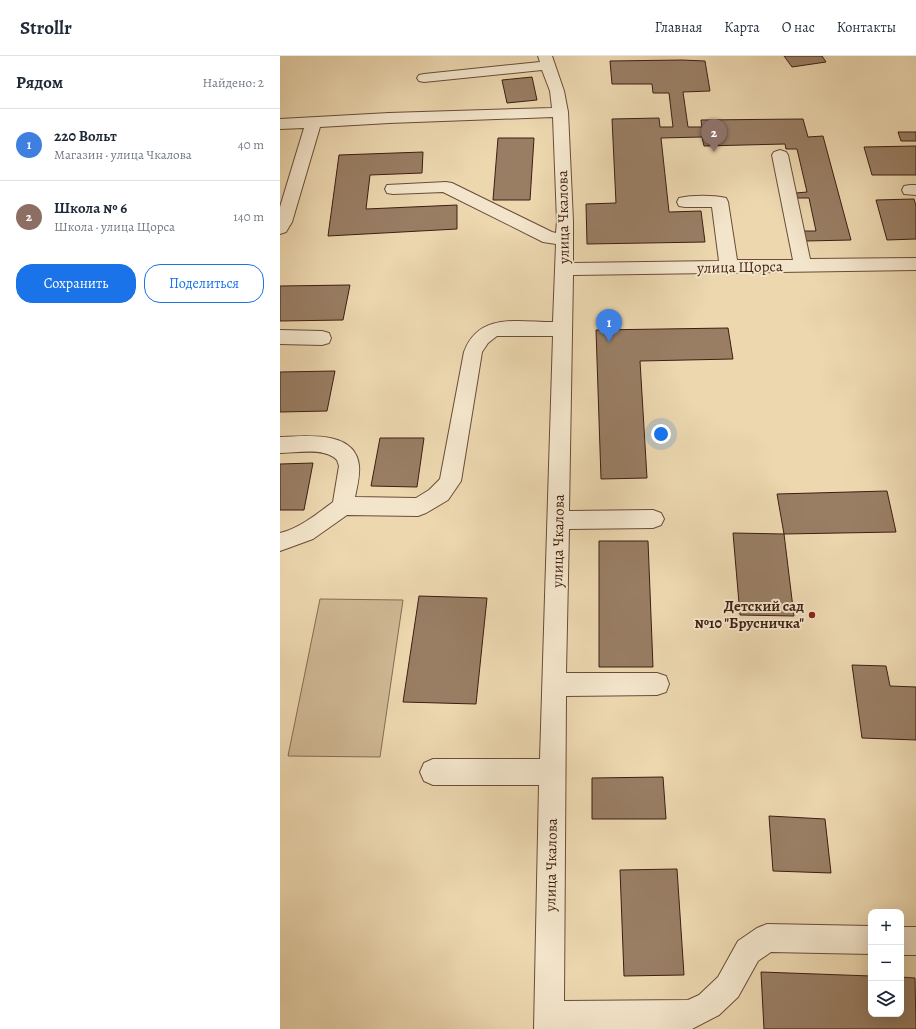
<!DOCTYPE html>
<html lang="ru">
<meta charset="utf-8">
<style>
body{margin:0;font-family:Alegreya,serif;background:#f6f6f7;color:#1f2937}
.controls{position:absolute;right:12px;bottom:12px;display:grid;overflow:hidden;border-radius:8px;box-shadow:0 4px 16px #0002}
.controls button{width:36px;height:36px;display:grid;place-items:center;padding:0;border:0;border-bottom:1px solid #e0e1e3;background:#fff;color:#1f2937;font:20px sans-serif}
.you{position:absolute;left:381px;top:378px;width:14px;height:14px;margin:-10px;border:3px solid #fff;border-radius:50%;background:#1a73e8;box-shadow:0 0 0 6px #1a73e833}
.badge{display:grid;place-items:center;width:26px;height:26px;border-radius:50%;background:#1a73e8;color:#fff;font-size:13px;font-weight:700}
.pin{position:absolute;translate:-50% -33px;filter:drop-shadow(0 1px 2px #0008)}
.pin::after{content:'';position:absolute;top:21px;width:14px;height:12px;background:inherit;clip-path:polygon(0 0,100% 0,50% 100%)}
.list{margin:0;padding:0;list-style:none}
h2{display:flex;justify-content:space-between;align-items:center;height:52px;margin:0;padding:0 16px;font-size:17px}
h2 small{font-size:13px;font-weight:400;color:#747a83}
.list li{display:grid;grid-template-columns:26px 1fr auto;gap:12px;align-items:center;box-sizing:border-box;height:72px;padding:0 16px;border-top:1px solid #e0e1e3}
.list b{display:block;font-size:15px;white-space:nowrap}
.list p{margin:0;font-size:13px;white-space:nowrap;color:#747a83}
.list em{font-size:13px;font-style:normal;color:#747a83}
.actions{display:flex;gap:8px;padding:12px 16px}
.actions a{flex:1;padding:9px 0;border:1px solid #1a73e8;border-radius:16px;text-align:center;font-size:14px;color:#1a73e8}
.actions .main{background:#1a73e8;color:#fff}
.icon{flex:none;width:22px;height:22px;fill:none;stroke:currentColor;stroke-width:2;stroke-linecap:round;stroke-linejoin:round}
.map{position:relative;flex:none;width:636px;height:973px;overflow:hidden}
header{display:flex;align-items:center;gap:24px;box-sizing:border-box;height:56px;padding:0 20px;background:#fff;border-bottom:1px solid #e0e1e3}
header strong{font-size:19px}
nav{display:flex;gap:22px;margin-inline-start:auto;font-size:14px}
main{display:flex}
aside{flex:1;background:#fff}
.map>svg:first-child{display:block}
</style>
<header>
<strong>Strollr</strong>
<nav><a>Главная</a><a>Карта</a><a>О нас</a><a>Контакты</a></nav>
</header>
<main>
<aside>
<h2>Рядом<small>Найдено: 2</small></h2>
<ul class="list">
<li><span class="badge" style="background:#3f7fe0">1</span><div><b>220 Вольт</b><p>Магазин · улица Чкалова</p></div><em>40 m</em></li>
<li><span class="badge" style="background:#8d6e63">2</span><div><b>Школа № 6</b><p>Школа · улица Щорса</p></div><em>140 m</em></li>
</ul>
<div class="actions"><a class="main">Сохранить</a><a>Поделиться</a></div>
</aside>
<div class="map">
<svg width="636" height="973" viewBox="0 0 636 973">
<rect width="100%" height="100%" fill="#ecd7af"/>
<filter id="stains"><feTurbulence type="fractalNoise" baseFrequency=".005" numOctaves="4"/><feColorMatrix values="0 0 0 0 .2 0 0 0 0 .09 0 0 0 0 .02 0 0 0 .5 -.17"/></filter>
<radialGradient id="worn" r=".72"><stop offset=".6" stop-color="#630" stop-opacity="0"/><stop offset="1" stop-color="#630" stop-opacity=".3"/></radialGradient>
<polygon fill="#cfb894" stroke="#876b53" points="40,543 123,544 100,701 8,700"/>
<g fill="#997e64" stroke="#3f1e12">
<polygon points="504,0 542,0 546,6 512,11"/>
<polygon points="402,4 425,5 430,35 403,36 408,71 422,71 421,64 523,63 528,81 543,80 571,184 526,185 524,175 536,175 529,142 517,142 516,137 527,136 517,93 506,93 505,88 424,90 422,81 381,82 389,156 421,155 425,186 307,188 306,148 336,147 332,63 379,62 380,71 393,71 389,37 373,37 372,28 332,28 330,5"/>
<polygon points="252,21 257,44 227,47 222,24"/>
<polygon points="618,76 636,76 636,85 621,85"/>
<polygon points="218,82 254,82 250,144 213,144"/>
<polygon points="636,90 636,119 592,119 584,91"/>
<polygon points="143,96 142,117 90,119 86,153 177,149 177,173 48,180 59,99"/>
<polygon points="634,143 636,150 636,183 607,184 596,144"/>
<polygon points="70,229 63,264 0,265 0,230"/>
<polygon points="448,272 453,303 360,305 367,422 321,423 316,274"/>
<polygon points="55,315 47,355 0,356 0,316"/>
<polygon points="100,382 144,382 137,431 91,430"/>
<polygon points="33,407 24,454 0,454 0,408"/>
<polygon points="607,435 616,476 504,478 497,438"/>
<polygon points="453,477 504,478 514,560 460,559"/>
<polygon points="319,485 368,485 373,611 319,611"/>
<polygon points="139,540 207,542 196,648 123,646"/>
<polygon points="572,609 606,610 610,630 636,631 636,684 582,682"/>
<polygon points="383,721 386,763 312,763 312,722"/>
<polygon points="489,760 545,763 551,817 493,815"/>
<polygon points="397,813 404,919 344,920 340,814"/>
<polygon points="481,916 591,920 591,958 621,958 621,921 635,922 636,973 484,973"/>
</g>
<g fill="none" stroke-linecap="round" stroke-linejoin="round">
<defs>
<g id="minor">
<path d="M 258,0 L 272,0 L 284,35 L 288,56 L 293,165 L 293,207 L 439,205 L 432,151 L 405,151 L 399,150 L 397,146 L 399,142 C 412,139 433,139 446,142 L 448,146 L 457,204 L 513,204 L 492,99 L 494,96 L 500,94 L 506,96 L 508,99 L 530,203 L 636,202 L 636,214 L 293,219 L 289,455 L 373,454 L 381,457 L 384,463 L 381,469 L 373,472 L 289,473 L 286,617 L 377,617 L 386,620 L 389,628 L 386,636 L 377,639 L 286,640 L 284,945 L 408,944 L 419,939 L 438,921 L 458,885 L 477,872 L 487,868 L 591,870 L 591,898 L 491,896 L 478,905 L 458,941 L 439,959 L 412,973 L 254,973 L 259,729 L 153,729 L 144,725 L 140,716 L 144,707 L 153,703 L 260,703 L 273,280 L 217,280 L 208,287 L 202,296 L 181,425 L 168,444 L 146,457 L 138,460 L 67,459 L 33,483 L 0,495 L 0,477 C 20,472 37,458 53,446 L 59,410 L 57,404 C 44,391 17,397 0,397 L 0,381 C 26,380 76,374 79,410 C 80,420 77,431 75,441 L 136,442 L 149,434 L 160,423 L 184,296 C 199,256 238,266 273,266 L 276,188 L 263,186 L 163,136 L 113,138 L 107,137 L 105,133 L 107,129 L 166,126 L 172,127 L 272,176 L 276,177 L 277,165 L 273,61 L 109,67 L 40,71 L 12,166 L 6,176 L 0,178 L 0,151 L 24,72 L 0,73 L 0,63 L 109,57 L 272,52 L 270,35 L 262,14 L 144,26 L 139,25 L 137,22 L 139,19 L 144,18 L 260,6 Z"/>
<polygon points="630,129 636,129 636,139 624,138 622,134 624,130"/>
<polygon points="0,274 42,275 49,277 51,282 49,287 42,289 0,288"/>
<rect x="621" y="871" width="15" height="28"/>
</g>
</defs>
<use href="#minor" stroke="#6a4c39" stroke-width="2"/>
<use href="#minor" fill="#f3e5cb" fill-rule="evenodd"/>
</g>
<circle fill="#8f2418" stroke="#f3e5cb" stroke-width="1.5" cx="532" cy="559" r="4"/>
<g text-anchor="middle" stroke-width="4" stroke-linejoin="round" paint-order="stroke">
<g font-size="15" fill="#3f1e12" stroke="#f3e5cb">
<text transform="translate(283 161) rotate(-91)" y="5">улица Чкалова</text>
<text transform="translate(460 211) rotate(-1)" y="5">улица Щорса</text>
<text transform="translate(278 485) rotate(-89)" y="5">улица Чкалова</text>
<text transform="translate(271 809) rotate(-89)" y="5">улица Чкалова</text>
</g>
<g font-size="15" font-weight="bold" fill="#3f1e12" stroke="#f3e5cb" text-anchor="end">
<text x="524" y="555">Детский сад<tspan x="524" dy="17">№10 "Брусничка"</tspan></text>
</g>
</g>
<rect width="100%" height="100%" filter="url(#stains)"/>
<rect width="100%" height="100%" fill="url(#worn)"/>
</svg>
<div class="controls">
<button>+</button>
<button>−</button>
<button><svg class="icon" aria-label="layers" viewBox="0 0 24 24"><path d="M12 4l9 5-9 5-9-5zM3 14l9 5 9-5"/></svg></button>
</div>
<div class="you"></div>
<div class="pin badge" style="left:329px;top:286px;background:#3f7fe0">1</div>
<div class="pin badge" style="left:434px;top:96px;background:#8d6e63">2</div>
</div>
</main>
